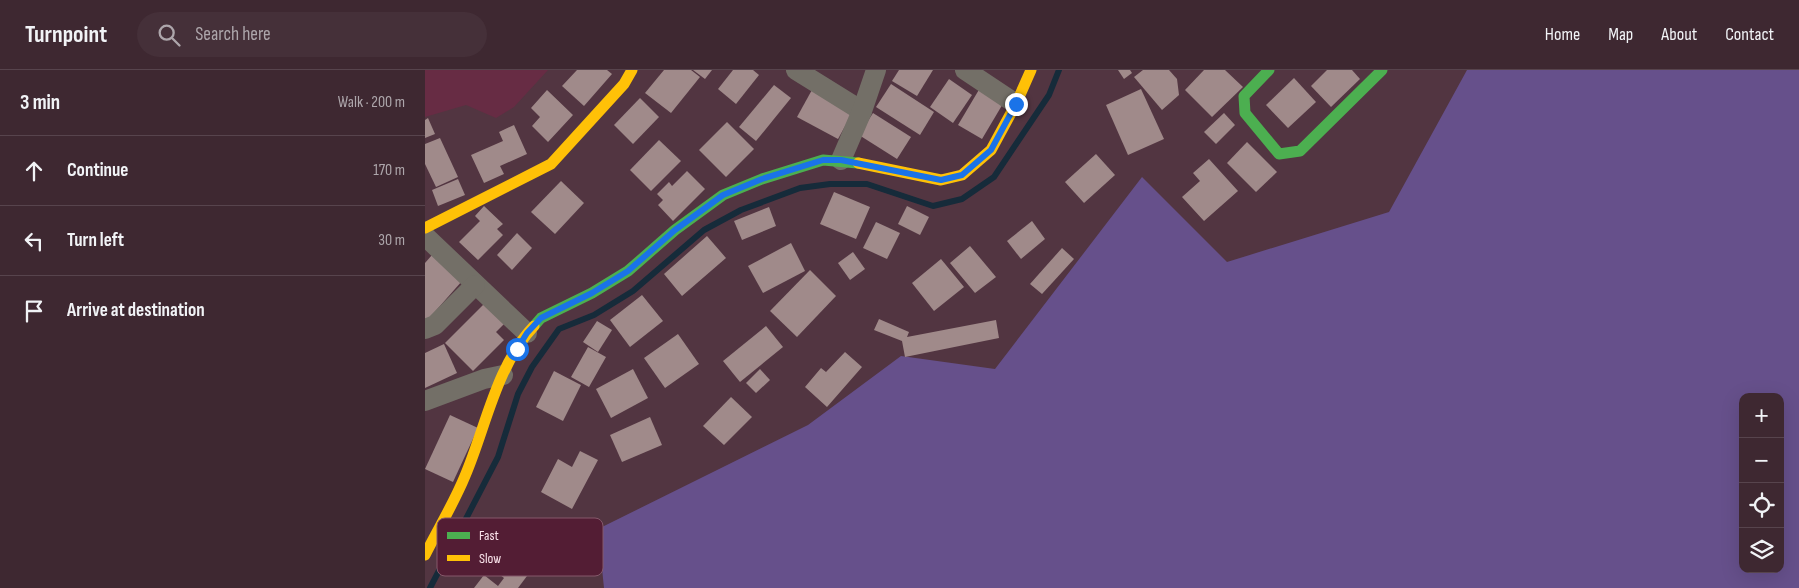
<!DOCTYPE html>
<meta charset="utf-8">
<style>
body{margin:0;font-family:"Sofia Sans Condensed",sans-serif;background:#453039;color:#f1f3f6}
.controls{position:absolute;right:15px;bottom:15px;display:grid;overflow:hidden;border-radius:10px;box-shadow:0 5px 20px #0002}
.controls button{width:45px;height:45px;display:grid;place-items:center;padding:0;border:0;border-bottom:1px solid #57444d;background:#3e2831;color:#f1f3f6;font:25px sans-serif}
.stop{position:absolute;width:15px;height:15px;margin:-11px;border:4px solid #1a73e8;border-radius:50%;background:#fff}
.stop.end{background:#1a73e8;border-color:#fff;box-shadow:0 1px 5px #0008}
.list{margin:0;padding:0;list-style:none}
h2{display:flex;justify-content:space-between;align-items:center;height:65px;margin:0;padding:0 20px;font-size:21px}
h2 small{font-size:16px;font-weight:400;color:#ada6ab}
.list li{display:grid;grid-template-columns:32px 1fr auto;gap:15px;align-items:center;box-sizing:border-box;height:70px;padding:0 20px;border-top:1px solid #57444d}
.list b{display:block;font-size:19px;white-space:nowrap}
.list em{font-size:16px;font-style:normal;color:#ada6ab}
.icon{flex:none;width:28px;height:28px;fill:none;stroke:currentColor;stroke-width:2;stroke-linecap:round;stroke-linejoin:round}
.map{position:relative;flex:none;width:1374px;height:518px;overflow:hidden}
header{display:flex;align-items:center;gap:30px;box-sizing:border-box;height:70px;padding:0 25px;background:#3e2831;border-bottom:1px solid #57444d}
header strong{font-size:24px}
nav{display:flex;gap:28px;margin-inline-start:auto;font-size:18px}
.search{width:350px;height:45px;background:#453039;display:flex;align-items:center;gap:12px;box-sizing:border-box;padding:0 18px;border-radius:28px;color:#ada6ab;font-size:19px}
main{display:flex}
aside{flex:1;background:#3e2831}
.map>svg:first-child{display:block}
</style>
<header>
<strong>Turnpoint</strong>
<div class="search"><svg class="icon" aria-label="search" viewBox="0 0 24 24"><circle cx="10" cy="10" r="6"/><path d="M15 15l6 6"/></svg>Search here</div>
<nav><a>Home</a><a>Map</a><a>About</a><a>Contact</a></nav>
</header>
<main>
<aside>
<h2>3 min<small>Walk · 200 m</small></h2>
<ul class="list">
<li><svg class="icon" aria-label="ahead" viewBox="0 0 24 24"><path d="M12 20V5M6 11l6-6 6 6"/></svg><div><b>Continue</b></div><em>170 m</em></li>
<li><svg class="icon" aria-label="left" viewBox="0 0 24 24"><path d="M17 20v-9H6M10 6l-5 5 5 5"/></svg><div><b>Turn left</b></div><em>30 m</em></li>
<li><svg class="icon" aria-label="arrive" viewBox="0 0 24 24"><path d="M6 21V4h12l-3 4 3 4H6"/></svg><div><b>Arrive at destination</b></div></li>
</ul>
</aside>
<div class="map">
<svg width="1374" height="518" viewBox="0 0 1374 518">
<rect width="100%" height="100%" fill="#523541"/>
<polygon fill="#672c44" points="0,0 123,0 89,37 71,48 41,35 0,47"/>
<path fill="#66508b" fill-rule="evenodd" d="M 1042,0 L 1374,0 L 1374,518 L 179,518 L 173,459 L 383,355 L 476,286 L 570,299 L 717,107 L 802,192 L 964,142 ZM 1318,327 L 1355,327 L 1355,499 L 1318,499 Z"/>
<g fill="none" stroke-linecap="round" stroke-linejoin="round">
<polyline stroke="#162b3a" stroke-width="6" points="5,518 73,387 93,324 107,297 134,259 169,245 208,221 279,160 316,140 375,118 405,114 442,114 508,136 537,129 569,107 624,25 634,0"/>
</g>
<g fill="#a08a8a">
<polygon points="152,0 182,0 187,4 159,36 137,16"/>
<polygon points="239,0 266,0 275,7 246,43 220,23"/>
<polygon points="268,0 287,0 280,9"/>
<polygon points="308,0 328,0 334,5 311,34 293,19"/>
<polygon points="474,0 508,0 492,26 467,11"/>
<polygon points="693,0 705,0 707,3 699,9"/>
<polygon points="718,0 744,0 752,9 754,25 737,40 709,7"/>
<polygon points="779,0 800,0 818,17 787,47 760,20"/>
<polygon points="902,0 927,0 935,9 906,37 886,16"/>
<polygon points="869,8 891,32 863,58 841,35"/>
<polygon points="524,9 547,25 528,53 505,37"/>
<polygon points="466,14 509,42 495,65 451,37"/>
<polygon points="349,15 366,28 331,71 314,57"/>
<polygon points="388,18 429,40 413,69 372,47"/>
<polygon points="555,18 579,32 557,69 533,55"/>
<polygon points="716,19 739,69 703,85 681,35"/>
<polygon points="122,20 148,45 123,72 107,56 115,47 106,38"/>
<polygon points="215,28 234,47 208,74 189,55"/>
<polygon points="448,43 486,67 472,89 434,65"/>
<polygon points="799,43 810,55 791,74 779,62"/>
<polygon points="3,48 10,64 0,68 0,50"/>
<polygon points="302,52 329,79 301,107 274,80"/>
<polygon points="89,55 102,84 75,96 79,104 59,113 46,85 78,71 74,62"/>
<polygon points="15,68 33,107 11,117 0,94 0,74"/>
<polygon points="234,70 256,91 226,121 205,100"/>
<polygon points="822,72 852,102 831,122 802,93"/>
<polygon points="671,84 690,105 659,133 640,112"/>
<polygon points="784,89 813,121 779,151 757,127 775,111 768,103"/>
<polygon points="262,101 280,119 248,151 233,135 238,130 232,124 244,112 247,116"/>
<polygon points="33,109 40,125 13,136 7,120"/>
<polygon points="136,111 159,133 130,164 106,142"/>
<polygon points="409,122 445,137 431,169 395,154"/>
<polygon points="59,136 78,154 72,159 78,165 53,190 34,172 55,151 50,146"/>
<polygon points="482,136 504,147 495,165 473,154"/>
<polygon points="344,137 351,156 317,170 309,151"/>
<polygon points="607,151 620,169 596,189 582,171"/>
<polygon points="451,152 475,163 462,189 438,178"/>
<polygon points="92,163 107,178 87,200 72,185"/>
<polygon points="282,166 301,188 257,226 239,204"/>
<polygon points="366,173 380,201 338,223 323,196"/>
<polygon points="545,176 571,207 550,223 525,193"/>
<polygon points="637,178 649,189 617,224 605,214"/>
<polygon points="428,182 440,199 425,210 413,193"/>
<polygon points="7,185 37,211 0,253 0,193"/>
<polygon points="516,189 539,217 509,241 487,213"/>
<polygon points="385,200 411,226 372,267 345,241"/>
<polygon points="217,225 238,251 205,277 185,250"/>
<polygon points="60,233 80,253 71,262 79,270 48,301 20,273"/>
<polygon points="454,249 484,262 482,267 571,250 574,268 480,287 477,271 449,260"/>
<polygon points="172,251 187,260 173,282 158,272"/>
<polygon points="341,256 358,277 315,312 298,291"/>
<polygon points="253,264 274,294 240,318 219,288"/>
<polygon points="19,274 32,303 0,318 0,283"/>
<polygon points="163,277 181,287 164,317 146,307"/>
<polygon points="420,282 437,297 402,337 380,317 396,298 401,302"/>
<polygon points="208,299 223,328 186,348 171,319"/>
<polygon points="335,299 345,310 331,323 321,313"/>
<polygon points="129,301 156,315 138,351 111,337"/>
<polygon points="306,327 327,347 299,375 278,356"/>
<polygon points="25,345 53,358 28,412 0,399"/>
<polygon points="225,347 237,375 197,392 185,365"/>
<polygon points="155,381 173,390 147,439 116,422 133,389 147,397"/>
<polygon points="80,477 108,498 93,518 49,518 59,505 73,516 79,508 65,497"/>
</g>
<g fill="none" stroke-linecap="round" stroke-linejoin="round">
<g stroke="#736f67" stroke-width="20">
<polyline points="371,0 437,41"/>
<polyline points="540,0 591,34"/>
<polyline points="416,90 437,41 451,0"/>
<polyline points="0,166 102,263"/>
<polyline points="0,259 10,255 50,215"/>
<polyline points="0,331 59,309 78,305"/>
</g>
<g stroke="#4caf50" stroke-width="11">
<polyline points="844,0 819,26 820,43 854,84 875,81 957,0"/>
<polyline points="109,256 116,248 167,223 203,201 250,160 298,125 337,109 398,90 433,93"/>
</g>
<g stroke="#ffc107" stroke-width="11">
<polyline points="433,93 516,110 537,105 566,80 591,34 606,0"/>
<polyline points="0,158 126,94 199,14 207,0"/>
<path d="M 0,485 C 13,459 29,433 40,406 C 61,357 71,296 109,256"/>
</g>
</g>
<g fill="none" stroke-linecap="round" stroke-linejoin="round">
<polyline stroke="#1a73e8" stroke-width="6" points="92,279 102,263 116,248 167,223 203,201 250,160 298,125 337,109 398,90 416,90 516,110 537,105 566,80 591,34"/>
</g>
<rect x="12" y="448" width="166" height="58" rx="8" fill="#531d34" stroke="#85596b" stroke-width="1"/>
<rect x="22" y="462" width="23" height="7" fill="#4caf50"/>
<rect x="22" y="485" width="23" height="6" fill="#ffc107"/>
<g font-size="14" fill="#fbe5ec">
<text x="54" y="470">Fast</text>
<text x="54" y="493">Slow</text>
</g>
</svg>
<div class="controls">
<button>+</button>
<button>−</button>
<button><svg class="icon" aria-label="locate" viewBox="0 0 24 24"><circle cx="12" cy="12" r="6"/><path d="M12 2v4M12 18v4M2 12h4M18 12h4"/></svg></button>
<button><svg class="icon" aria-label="layers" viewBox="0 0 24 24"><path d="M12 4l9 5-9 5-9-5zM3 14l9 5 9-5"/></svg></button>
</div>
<div class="stop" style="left:92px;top:279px"></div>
<div class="stop end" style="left:591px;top:34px"></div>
</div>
</main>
